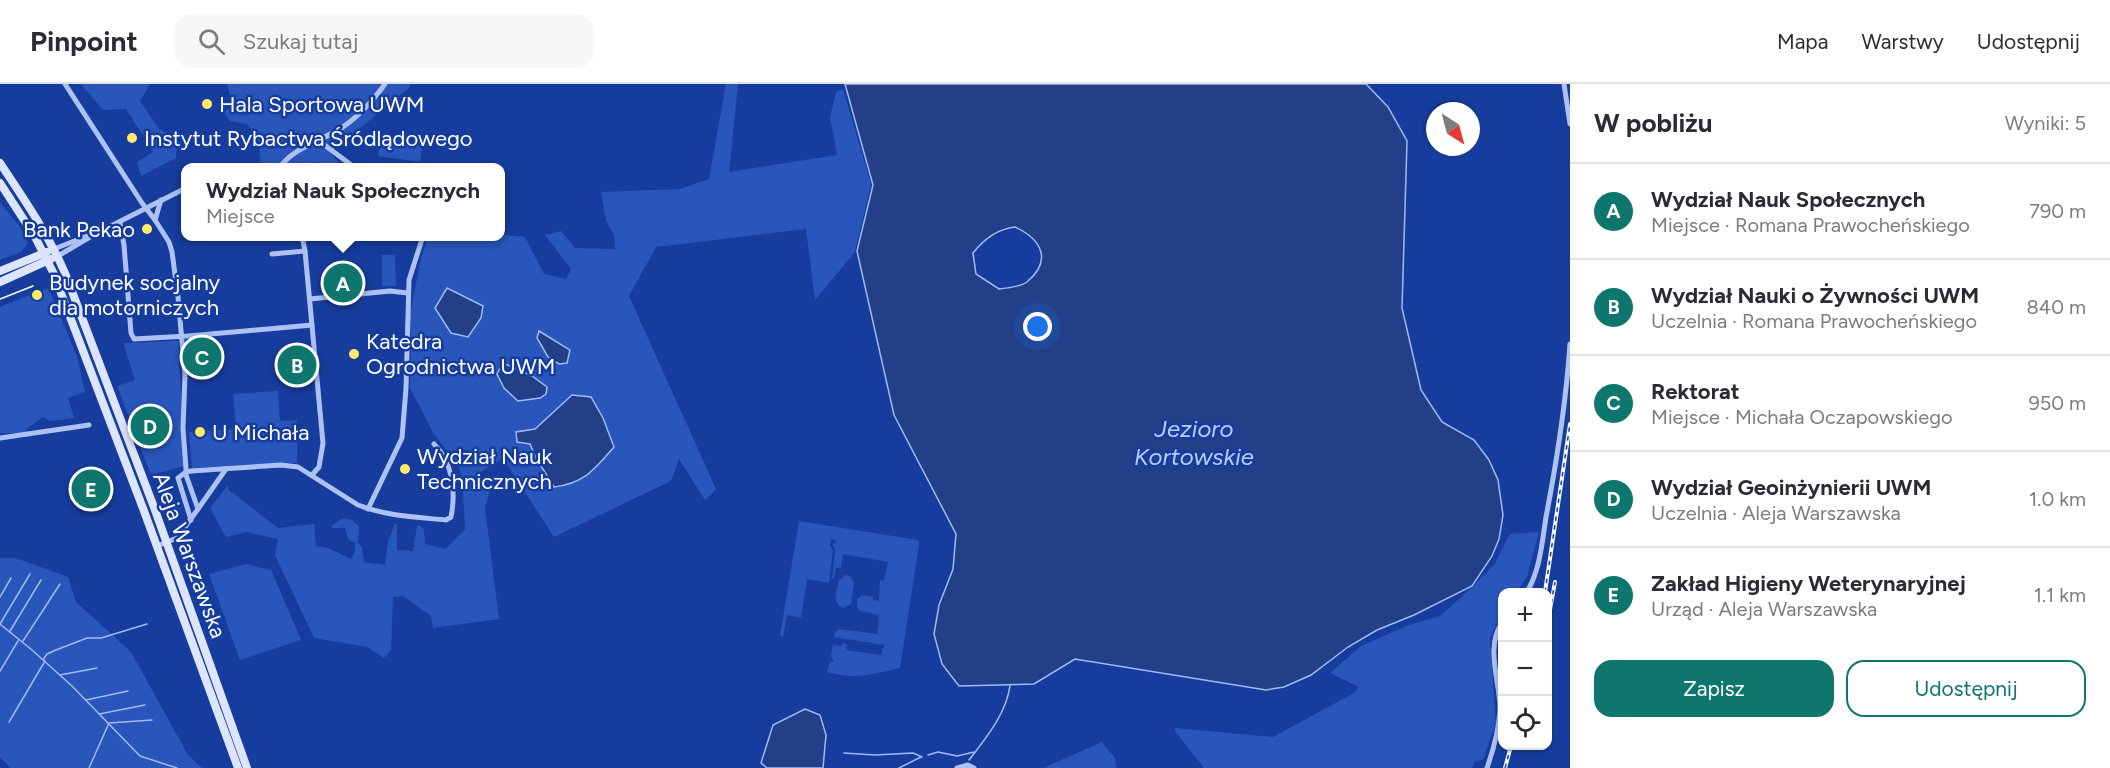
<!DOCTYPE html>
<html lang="pl">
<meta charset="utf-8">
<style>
body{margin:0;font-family:Figtree,sans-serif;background:#f7f7f7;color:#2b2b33}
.controls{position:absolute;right:18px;bottom:18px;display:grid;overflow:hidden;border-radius:12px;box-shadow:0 2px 4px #0004}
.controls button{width:54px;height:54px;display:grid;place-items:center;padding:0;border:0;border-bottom:2px solid #e1e1e2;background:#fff;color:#2b2b33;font:30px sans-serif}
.compass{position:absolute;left:1426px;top:18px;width:54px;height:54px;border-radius:50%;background:#fff;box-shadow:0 2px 4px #0004;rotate:144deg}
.you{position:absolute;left:1038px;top:243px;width:21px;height:21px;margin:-15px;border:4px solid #fff;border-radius:50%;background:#1a73e8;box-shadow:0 0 0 9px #1a73e833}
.badge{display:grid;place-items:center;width:39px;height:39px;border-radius:50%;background:#0f766e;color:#fff;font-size:20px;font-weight:700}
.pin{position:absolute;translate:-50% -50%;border:3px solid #fff;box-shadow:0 2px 6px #0006}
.popup{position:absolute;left:181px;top:79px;width:324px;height:78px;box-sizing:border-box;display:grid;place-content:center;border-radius:12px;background:#fff;filter:drop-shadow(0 2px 4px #0005);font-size:20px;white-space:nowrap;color:#7c7c81}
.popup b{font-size:22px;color:#2b2b33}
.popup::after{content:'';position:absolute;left:50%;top:100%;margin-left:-12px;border:12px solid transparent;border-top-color:#fff}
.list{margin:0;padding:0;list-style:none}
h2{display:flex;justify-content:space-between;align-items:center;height:78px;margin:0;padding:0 24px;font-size:26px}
h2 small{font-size:20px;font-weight:400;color:#7c7c81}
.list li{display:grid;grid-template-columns:39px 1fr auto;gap:18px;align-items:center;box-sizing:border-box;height:96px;padding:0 24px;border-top:2px solid #e1e1e2}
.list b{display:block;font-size:22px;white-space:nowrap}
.list p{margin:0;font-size:20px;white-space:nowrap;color:#7c7c81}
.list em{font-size:20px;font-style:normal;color:#7c7c81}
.actions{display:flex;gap:12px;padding:18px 24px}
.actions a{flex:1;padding:14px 0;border:2px solid #0f766e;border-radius:18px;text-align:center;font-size:21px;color:#0f766e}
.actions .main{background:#0f766e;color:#fff}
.icon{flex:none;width:33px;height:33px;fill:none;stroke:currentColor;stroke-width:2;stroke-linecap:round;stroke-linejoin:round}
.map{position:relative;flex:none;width:1570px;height:684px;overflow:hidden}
header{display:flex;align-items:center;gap:36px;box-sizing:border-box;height:84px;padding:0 30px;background:#fff;border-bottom:2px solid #e1e1e2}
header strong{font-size:28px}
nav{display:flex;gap:33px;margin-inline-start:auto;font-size:21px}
.search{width:420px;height:54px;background:#f7f7f7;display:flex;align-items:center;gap:15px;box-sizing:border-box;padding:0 21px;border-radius:18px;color:#7c7c81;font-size:22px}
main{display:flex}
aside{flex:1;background:#fff}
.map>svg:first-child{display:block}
</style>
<header>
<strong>Pinpoint</strong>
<div class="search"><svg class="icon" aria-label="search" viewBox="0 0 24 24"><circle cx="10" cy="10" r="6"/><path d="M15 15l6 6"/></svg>Szukaj tutaj</div>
<nav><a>Mapa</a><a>Warstwy</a><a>Udostępnij</a></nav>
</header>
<main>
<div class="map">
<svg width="1570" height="684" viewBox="0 0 1570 684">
<rect width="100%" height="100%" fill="#163d9d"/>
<g fill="#2956ba" fill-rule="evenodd">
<polygon points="81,0 150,0 140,17 159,45 177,54 176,74 141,92 137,78 153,68 126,25 103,26"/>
<polygon points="227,0 410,0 410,3 330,69 343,83 314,83 321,76 312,83 261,83 258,53 247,40 230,37 223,27 233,23"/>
<path d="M 726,0 L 738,0 L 729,88 L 837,71 L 830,33 L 836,8 L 843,5 L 871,100 L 855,168 L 815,216 L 806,145 L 656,163 L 629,212 L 716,405 L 705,416 L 679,375 L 671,397 L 554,453 L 503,374 L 479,389 L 490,406 L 485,424 L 499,535 L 433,544 L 431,532 L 403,512 L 393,513 L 391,566 L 384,574 L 367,563 L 314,554 L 275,471 L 278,455 L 246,448 L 226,453 L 210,424 L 228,401 L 229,406 L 278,444 L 314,440 L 316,462 L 328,464 L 351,475 L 355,467 L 355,459 L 348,455 L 345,444 L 333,444 L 331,442 L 343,434 L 352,436 L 359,442 L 358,459 L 362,463 L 364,478 L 385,481 L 388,457 L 395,440 L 397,440 L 397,466 L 413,467 L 417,443 L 419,441 L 424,445 L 425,460 L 446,465 L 465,445 L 462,393 L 459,383 L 434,350 L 410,304 L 411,254 L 409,236 L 421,174 L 428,153 L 501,151 L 525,153 L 544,190 L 566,195 L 571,185 L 545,151 L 561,147 L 575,164 L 615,165 L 614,152 L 606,136 L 601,108 L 680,105 L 709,95 ZM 502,280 L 503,280 L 532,292 L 504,304 L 497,290 ZM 572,311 L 614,363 L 592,389 L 536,374 L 530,360 L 535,346 Z"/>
<polygon points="381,54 414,59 415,54 423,55 420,78 378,72"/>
<polygon points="0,118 20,143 28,159 21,168 0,176"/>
<polygon points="382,171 395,171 396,202 382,202"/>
<polygon points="49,204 77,273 85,308 68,314 74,334 50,337 43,333 28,344 25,349 0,349 0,223 32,210 35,215 42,212 39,207"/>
<polygon points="178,257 185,382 151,391 117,302 135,296 123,259"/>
<polygon points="278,307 280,337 297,336 297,379 192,384 189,348 236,345 233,310"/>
<path d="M 799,437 L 918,456 L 919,461 L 900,584 C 871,590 857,596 827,588 L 830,578 L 834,578 L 831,572 L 833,561 L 841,562 L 842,559 L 847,560 L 846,566 L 881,571 L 884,561 L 834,553 L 835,548 L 840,545 L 877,550 L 879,534 L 878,531 L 860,527 L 857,523 L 857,515 L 862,511 L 873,513 L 873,516 L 879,517 L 880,496 L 884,497 L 888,478 L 843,470 L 841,484 L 836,484 L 834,494 L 832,494 L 835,466 L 832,459 L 835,459 L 836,456 L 831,455 L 830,461 L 833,466 L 829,499 L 807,495 L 801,534 L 787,531 L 783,553 L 780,552 Z"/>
<polygon points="1539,448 1527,493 1516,508 1502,508 1502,530 1490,554 1496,638 1483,676 1475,677 1472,684 1204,684 1175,647 1175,644 1273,653 1354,609 1359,603 1330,589 1361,562 1409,541 1440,532 1468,507 1494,481 1510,450"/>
<polygon points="0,474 16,474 68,493 76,518 131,568 188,671 202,684 11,684 0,673"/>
<polygon points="246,480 271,486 301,556 240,576 209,490"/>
<path d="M 846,491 L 851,493 L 854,498 L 851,520 L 843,524 C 831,518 837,506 839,496 Z"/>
<polygon points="1102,658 1115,674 1116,684 1043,684"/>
</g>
<g fill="#233f88" stroke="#9fbbf5" stroke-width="1.5" fill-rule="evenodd">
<path d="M 845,0 L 1366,0 L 1388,23 L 1407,57 L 1402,224 L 1421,306 L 1442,338 L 1474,356 L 1489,376 L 1498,396 L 1503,431 L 1499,455 L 1492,472 L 1472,502 L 1414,531 L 1377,546 L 1348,563 L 1311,591 L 1284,603 L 1266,606 L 1075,575 L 1034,600 L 959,602 L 942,580 L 934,550 L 939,521 L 953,485 L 956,450 L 894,331 L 857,167 L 873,101 ZM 1015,143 C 1041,155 1053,176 1027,198 C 1020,203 1008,204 999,205 L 976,190 L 973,169 C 984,155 997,145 1015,143 Z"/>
<polygon points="447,204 483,222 481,234 468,253 451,249 435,224"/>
<polygon points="539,247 570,266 567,279 559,280 548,273 537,254"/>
<polygon points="503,279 532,292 547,303 546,310 540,314 518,317 504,304 497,290"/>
<path d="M 572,311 L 591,313 L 603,334 L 614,363 C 595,385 585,399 554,403 L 536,374 L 530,360 L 517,358 L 516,348 L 535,345 Z"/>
<polygon points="805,625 820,631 826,651 823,684 767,684 761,679 773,641"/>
</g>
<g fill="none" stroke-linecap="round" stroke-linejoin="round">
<g stroke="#9fbbf5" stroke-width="1.5">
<polyline points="0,513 11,494"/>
<polyline points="0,540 32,566 72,602 140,672 177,684"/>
<polyline points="0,540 30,490"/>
<polyline points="10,547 41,496"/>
<polyline points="23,557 60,500"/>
<polyline points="43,576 47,570 56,566 87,554 101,554 147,540"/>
<polyline points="0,587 18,557"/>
<polyline points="60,591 97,584"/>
<polyline points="86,616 128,607"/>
<polyline points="99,630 145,621"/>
<polyline points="9,638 45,577"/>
<polyline points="844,669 875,671 913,669 922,673"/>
<polyline points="928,671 938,668 957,672 974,668"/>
<path d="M 969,676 C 985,655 1007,629 1010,601"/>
<polyline points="89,684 109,639 152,636"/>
<polyline points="899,684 921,673"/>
</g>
<g stroke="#adc2f3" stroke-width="5">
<polyline points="65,0 142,119 155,136 169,158 172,168 178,213 185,291 183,344 186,385 186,388 178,394 191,436"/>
<polyline points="1564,0 1570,40"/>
<polyline points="319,57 354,83"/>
<path d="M 280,83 C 294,64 318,58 338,46 C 358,34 372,18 385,0"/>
<polyline points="155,136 161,116"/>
<polyline points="120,139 124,161 131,249 134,255 188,252 312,241"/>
<polyline points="302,152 305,167 323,359 319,383 312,391"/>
<polyline points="54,165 87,152"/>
<polyline points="272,170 305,167"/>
<polyline points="58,172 95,150 186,104"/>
<polyline points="310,215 390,207 408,209"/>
<polyline points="0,354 89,341"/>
<polyline points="198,425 226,385"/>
<polyline points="368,425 402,354 406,304 409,196 423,152"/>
<path d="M 157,462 L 177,454 L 198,425 L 186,391 L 186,388 L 191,387 L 281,381 L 298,383 L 358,421 C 386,432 416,433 446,436 L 451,433 C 456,407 453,379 434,360"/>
<path d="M 1527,508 C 1540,486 1542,459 1546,433 C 1557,376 1566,318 1570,260"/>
<polyline points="957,684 968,681 974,684"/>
<path d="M 1487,684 C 1494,664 1499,646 1500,625 C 1500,597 1485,563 1502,539"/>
</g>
<g stroke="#dce5fc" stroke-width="8">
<path d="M 0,79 C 24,115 48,150 65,189 L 155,426 L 247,684"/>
<polyline points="0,99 35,153 53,188 144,427 238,684"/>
<polyline points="0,187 47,168"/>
<polyline points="0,198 51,175"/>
</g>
<polyline stroke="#fff" stroke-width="1.5" points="0,215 33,202"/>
<defs>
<g id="rail">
<polyline points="1545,508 1570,340"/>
<polyline points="1548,537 1555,498"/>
<polyline points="1505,684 1511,662"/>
</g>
</defs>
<use href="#rail" stroke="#fff" stroke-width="4"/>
<use href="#rail" stroke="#163d9d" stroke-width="1.5" stroke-dasharray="4.5" stroke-linecap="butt"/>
</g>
<g fill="#ffea6e" stroke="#163d9d" stroke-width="2">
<circle cx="207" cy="20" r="6"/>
<circle cx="132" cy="54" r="6"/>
<circle cx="147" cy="145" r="6"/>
<circle cx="37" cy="211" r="6"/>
<circle cx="354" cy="270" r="6"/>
<circle cx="200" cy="348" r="6"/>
<circle cx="405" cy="385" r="6"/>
</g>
<g text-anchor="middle" stroke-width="5" stroke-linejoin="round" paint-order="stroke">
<g font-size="22" fill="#fff" stroke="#163d9d" text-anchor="start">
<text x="219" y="28">Hala Sportowa UWM</text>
<text x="144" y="62">Instytut Rybactwa Śródlądowego</text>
<text x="135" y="153" text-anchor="end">Bank Pekao</text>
<text x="49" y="206">Budynek socjalny<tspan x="49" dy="25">dla motorniczych</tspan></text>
<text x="366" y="265">Katedra<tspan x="366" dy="25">Ogrodnictwa UWM</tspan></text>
<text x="212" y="356">U Michała</text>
<text x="417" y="380">Wydział Nauk<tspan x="417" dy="25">Technicznych</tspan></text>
</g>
<g font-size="22" fill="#fff" stroke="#163d9d">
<text transform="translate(190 471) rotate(70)" y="8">Aleja Warszawska</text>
</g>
<g font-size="24" font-style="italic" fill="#b9cdf9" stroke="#163d9d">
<text x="1194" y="353">Jezioro<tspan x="1194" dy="28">Kortowskie</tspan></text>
</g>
</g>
</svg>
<div class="controls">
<button>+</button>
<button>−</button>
<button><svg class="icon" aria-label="locate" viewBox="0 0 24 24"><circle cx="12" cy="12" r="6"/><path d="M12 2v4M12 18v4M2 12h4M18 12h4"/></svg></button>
</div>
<svg class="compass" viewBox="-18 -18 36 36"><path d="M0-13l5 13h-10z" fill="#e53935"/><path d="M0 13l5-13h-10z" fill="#7c7c81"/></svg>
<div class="you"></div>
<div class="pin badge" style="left:343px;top:199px">A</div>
<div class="popup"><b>Wydział Nauk Społecznych</b>Miejsce</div>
<div class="pin badge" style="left:297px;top:281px">B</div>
<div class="pin badge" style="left:202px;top:273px">C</div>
<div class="pin badge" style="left:150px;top:342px">D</div>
<div class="pin badge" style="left:91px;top:405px">E</div>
</div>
<aside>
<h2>W pobliżu<small>Wyniki: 5</small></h2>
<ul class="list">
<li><span class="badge">A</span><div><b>Wydział Nauk Społecznych</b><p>Miejsce · Romana Prawocheńskiego</p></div><em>790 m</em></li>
<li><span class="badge">B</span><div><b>Wydział Nauki o Żywności UWM</b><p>Uczelnia · Romana Prawocheńskiego</p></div><em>840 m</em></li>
<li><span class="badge">C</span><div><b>Rektorat</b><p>Miejsce · Michała Oczapowskiego</p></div><em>950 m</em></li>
<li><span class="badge">D</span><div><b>Wydział Geoinżynierii UWM</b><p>Uczelnia · Aleja Warszawska</p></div><em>1.0 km</em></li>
<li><span class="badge">E</span><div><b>Zakład Higieny Weterynaryjnej</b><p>Urząd · Aleja Warszawska</p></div><em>1.1 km</em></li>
</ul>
<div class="actions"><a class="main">Zapisz</a><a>Udostępnij</a></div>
</aside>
</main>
